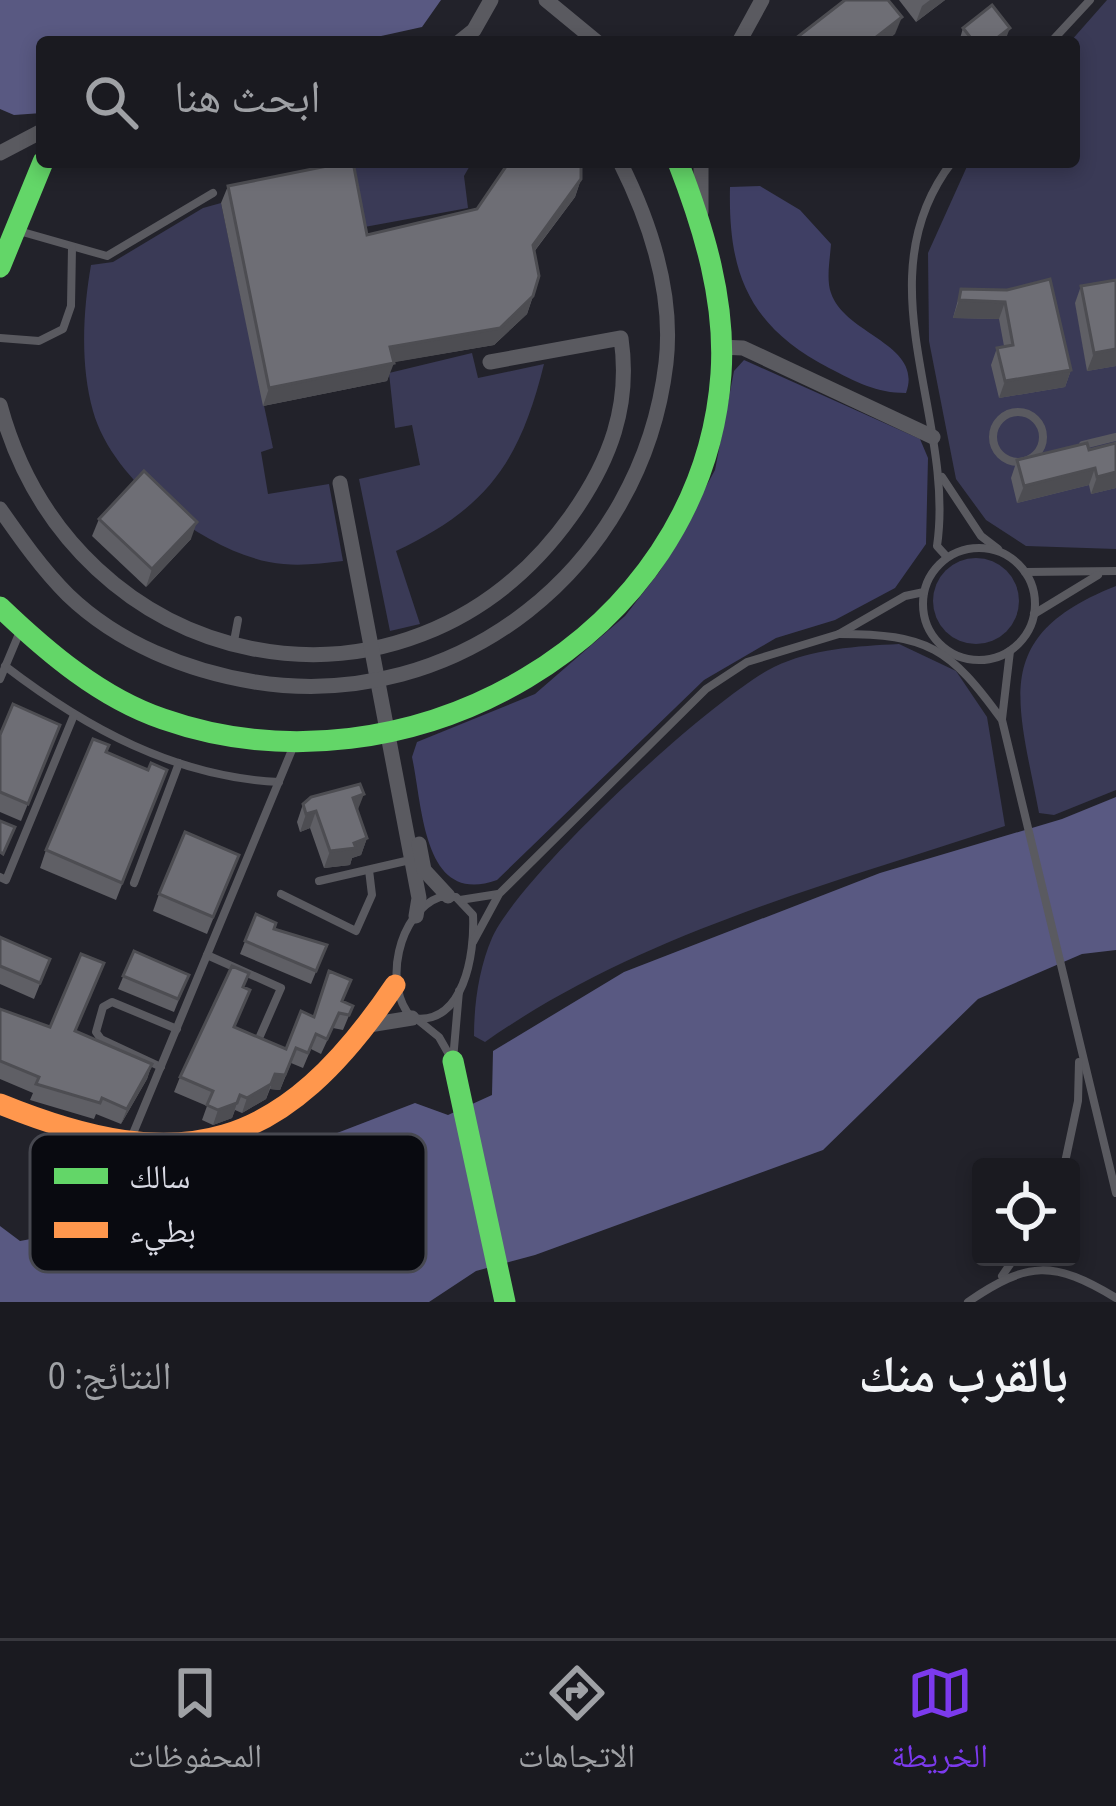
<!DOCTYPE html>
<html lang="ar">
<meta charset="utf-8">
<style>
body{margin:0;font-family:"PT Sans Narrow","Noto Naskh Arabic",sans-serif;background:#232329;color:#f1f3f6;direction:rtl}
.controls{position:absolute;right:36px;bottom:36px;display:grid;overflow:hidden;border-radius:12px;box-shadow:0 6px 18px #0003}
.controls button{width:108px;height:108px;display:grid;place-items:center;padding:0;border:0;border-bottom:3px solid #38383e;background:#1a1a20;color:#f1f3f6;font:60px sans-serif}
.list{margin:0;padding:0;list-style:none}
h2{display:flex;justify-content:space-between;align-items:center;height:156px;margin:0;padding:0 48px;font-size:51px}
h2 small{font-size:39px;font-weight:400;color:#9fa1a5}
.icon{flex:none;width:66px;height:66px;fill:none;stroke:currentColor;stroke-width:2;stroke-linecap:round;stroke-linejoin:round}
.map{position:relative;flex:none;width:1116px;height:1302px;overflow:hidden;direction:ltr}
.search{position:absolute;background:#1a1a20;box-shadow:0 6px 18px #0003;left:36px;right:36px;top:36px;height:132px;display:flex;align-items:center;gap:30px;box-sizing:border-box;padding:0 42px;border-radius:12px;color:#9fa1a5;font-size:45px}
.sheet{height:336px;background:#1a1a20}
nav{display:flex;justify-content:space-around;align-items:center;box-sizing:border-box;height:168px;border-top:3px solid #38383e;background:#1a1a20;font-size:33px;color:#9fa1a5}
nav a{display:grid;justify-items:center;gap:6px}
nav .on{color:#7c3aed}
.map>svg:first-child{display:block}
</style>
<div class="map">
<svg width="1116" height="1302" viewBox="0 0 1116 1302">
<rect width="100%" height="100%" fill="#22222a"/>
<g fill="#3a3a56">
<polygon points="1107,0 1116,0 1116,549 1026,546 986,520 956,479 929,341 928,253 969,162 1074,162 1070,42"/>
<polygon points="345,162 472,162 464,176 468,208 359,228"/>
<path d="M 221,203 L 273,448 L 261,452 L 268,494 L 329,484 L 343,561 C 318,564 294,567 269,562 C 201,548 112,480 93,411 C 80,365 83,311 91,265 L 113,262 L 203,208 Z"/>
<path d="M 472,353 L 478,378 L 544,364 C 520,461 488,508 396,551 L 420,624 L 390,631 L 359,479 L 420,465 L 412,425 L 395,428 L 389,373 Z"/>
<circle cx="976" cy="601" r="43"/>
<path d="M 1116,586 L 1116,790 L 1054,815 L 1039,813 C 1018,701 989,636 1116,586 Z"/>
<path d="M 899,644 L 956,671 L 987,717 L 1005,826 C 830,884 638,934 485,1042 L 474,1036 C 474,1004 479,968 492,938 C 519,876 712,698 774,667 C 811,649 858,646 899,644 Z"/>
</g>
<g fill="#3f3f64">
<path d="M 760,186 L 800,210 L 831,244 C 830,259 826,280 831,293 C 845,335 924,344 906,393 C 876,393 856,382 829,368 C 749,326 728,274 730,187 Z"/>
<path d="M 744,360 L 920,439 L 928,458 L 926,544 L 895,588 L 835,620 L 776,638 L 704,680 L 497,880 C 423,907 423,808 412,757 L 417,742 L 535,694 L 625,616 L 660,571 L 715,470 L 734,371 Z"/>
</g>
<g fill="#595982">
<polygon points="0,0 441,0 422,27 354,42 42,42 42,113 14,115 0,109"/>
<polygon points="1116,797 1116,950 1082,954 978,999 823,1150 535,1255 476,1271 429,1302 0,1302 0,1226 20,1241 90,1228 415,1103 448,1115 492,1095 493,1051 624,972 880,873 1062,819"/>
</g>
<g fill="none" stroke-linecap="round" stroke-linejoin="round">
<g stroke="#5a5a60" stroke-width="8">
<polyline points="1051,42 1090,0"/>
<polyline points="19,231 107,256 213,193"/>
<polyline points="0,338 39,341 63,329 71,306 72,247"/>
<circle cx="1018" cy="437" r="25"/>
<polyline points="1083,445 1116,437"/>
<polyline points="942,477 981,536 998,549"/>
<circle cx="979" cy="604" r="56"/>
<path d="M 947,557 L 937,546 C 956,418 861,280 952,162"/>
<polyline points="1025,572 1116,571"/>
<polyline points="1034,614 1098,575"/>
<path d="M 839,634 C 928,634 950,648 1002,720 L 1116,1193"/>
<polyline points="234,641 238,620"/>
<path d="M 5,666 C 86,728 175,777 279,782"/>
<polyline points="0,679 21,629"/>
<polyline points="1002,719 1010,651"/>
<polyline points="0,877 6,880 74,715"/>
<polyline points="319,881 410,860"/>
<polyline points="134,883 179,763"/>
<polyline points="281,894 356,931 372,895 369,870"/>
<path d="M 440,897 L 456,897 L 473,915 C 475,953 464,1027 412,1018 C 382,987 398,912 440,897 Z"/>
<polyline points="460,900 498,894"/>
<polyline points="473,942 499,894 706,689 747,662 839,634 905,596 924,592"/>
<polyline points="207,955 281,988 260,1036"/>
<polyline points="418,1020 439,1037 451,1058"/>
<polyline points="453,1060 459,991"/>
<polyline points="161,1067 101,1039 96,1032 103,1007 112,1002 177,1029"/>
<polyline points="132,1136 294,745"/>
<polyline points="1064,1167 1078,1101 1079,1062"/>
<polyline points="1002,1276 1015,1257"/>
<path d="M 968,1302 C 1028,1261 1053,1260 1116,1298"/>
</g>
<g stroke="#5a5a60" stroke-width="15">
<polyline points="546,0 597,42"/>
<polyline points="459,42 474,30 491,0"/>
<polyline points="739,42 762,0"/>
<polyline points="0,153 42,131"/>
<polyline points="701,162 701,212"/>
<polyline points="719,347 743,348 933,437"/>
<path d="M 0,405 C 73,675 406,747 571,516 C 610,461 631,406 621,338 L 490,362"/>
<polyline points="340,483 419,898 416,916"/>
<path d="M 0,509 C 21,539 42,569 68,595 C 118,643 187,671 255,682 C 458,714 642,567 666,363 C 674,294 650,222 620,162"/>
<polyline points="419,844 424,870 448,896"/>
<polyline points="369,1025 412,1018"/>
</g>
<g stroke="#63d668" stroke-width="21">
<polyline points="0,267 43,162"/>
<path d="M 0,607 C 47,652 101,698 163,719 C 406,804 702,640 721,374 C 726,301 704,229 678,162"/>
<polyline points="453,1061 505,1302"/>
</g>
<path stroke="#ff974d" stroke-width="21" d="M 0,1104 C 184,1179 283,1151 395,985"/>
</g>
<g fill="#5f5f65">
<polygon points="899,0 945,0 916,22"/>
<polygon points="963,28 1005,41 959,42"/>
<polygon points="581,179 575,197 534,252 533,296 527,314 494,345 393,362 387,381 263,406 221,203 228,186 367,235 477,209"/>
<polygon points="1116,280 1116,366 1087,371 1075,303 1081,286"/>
<polygon points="961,289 1007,290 1071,370 1065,387 999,398 991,365 997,348 1004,346 999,319 953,318"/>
<polygon points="1116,443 1116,488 1091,494 1089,485 1017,503 1011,478 1017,460 1089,450"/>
<polygon points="99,519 191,539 146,587 92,536"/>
<polygon points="60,725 21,821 0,812 0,735"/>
<polygon points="106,752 148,770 167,770 116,900 40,868 46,850"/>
<polygon points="303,804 358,811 367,838 361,855 352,858 350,865 324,868 310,828 300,832 297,822"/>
<polygon points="239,855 207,934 153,911 159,894"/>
<polygon points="256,914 274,929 327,945 311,984 240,954"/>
<polygon points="0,937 50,959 34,999 0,984"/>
<polygon points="134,951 189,975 174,1012 118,989"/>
<polygon points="243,987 235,1027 286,1049 314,1017 343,1002 353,1006 343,1030 333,1028 321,1054 311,1049 303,1068 291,1063 280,1090 270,1089 266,1099 242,1113 235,1110 232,1118 213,1125 202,1120 207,1106 174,1092 180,1077"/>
<polygon points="0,1009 50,1027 76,1031 152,1064 147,1079 121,1124 96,1114 94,1119 30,1100 33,1093 0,1079"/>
</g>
<g fill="#4d4d52">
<polygon points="930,0 945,0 916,22 922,6"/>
<polygon points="902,17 895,34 886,42 870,42"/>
<polygon points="1010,28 1005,41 992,42"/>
<polygon points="581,179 575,197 526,262 533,245"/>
<polygon points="533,296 527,314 494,345 384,364 390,347"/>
<polygon points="959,300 1005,302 999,319 953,318"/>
<polygon points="1116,349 1116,366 1087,371 1094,353"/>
<polygon points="394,363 387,381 263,406 269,388"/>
<polygon points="1071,370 1065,387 999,398 1005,381"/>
<polygon points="1095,468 1089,485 1017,503 1024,486"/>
<polygon points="1116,472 1116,488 1091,494 1097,477"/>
<polygon points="197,522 191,539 146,587 152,569"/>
<polygon points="364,794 357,812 353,798"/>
<polygon points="316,811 310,828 300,832 306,814"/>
<polygon points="367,838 361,855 352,858 350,865 324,868 330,851"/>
<polygon points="296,1048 280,1090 270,1089 275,1074"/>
<polygon points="152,1064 147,1079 121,1124 127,1109"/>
<polygon points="271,1084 266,1099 242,1113 247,1098"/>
<polygon points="237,1103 232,1118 213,1125 218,1110"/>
</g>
<g fill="#6e6e75" stroke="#4d4d52" stroke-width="3">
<polygon points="845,0 888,0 902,17 870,42 791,42"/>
<polygon points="992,5 1010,28 992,42 974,42 963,28"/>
<polygon points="347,162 353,162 367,235 477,209 509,162 581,162 581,179 533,245 539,276 533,296 500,328 390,347 394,363 269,388 228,186"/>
<polygon points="1050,279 1071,370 1005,381 997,348 1013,345 1005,302 959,300 961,289 1007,290"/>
<polygon points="1116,280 1116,349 1094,353 1081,286"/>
<polygon points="1087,443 1089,450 1116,443 1116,472 1097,477 1095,468 1024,486 1017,460"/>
<polygon points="144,471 197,522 152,569 99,519"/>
<polygon points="13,704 60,725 28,804 0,792 0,735"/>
<polygon points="93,739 109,745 106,752 148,770 151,763 167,770 122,883 46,850"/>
<polygon points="360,784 364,794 353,798 367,838 354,843 356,848 330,851 316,811 306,814 303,804 311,797"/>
<polygon points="0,821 15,827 3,854 0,852"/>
<polygon points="185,832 239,855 213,917 159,894"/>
<polygon points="256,914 276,923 274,929 327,945 316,971 245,941"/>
<polygon points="0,937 50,959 40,983 0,966"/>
<polygon points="134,951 189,975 178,999 123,976"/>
<polygon points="81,954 104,963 75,1031 152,1064 127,1109 102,1098 100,1103 36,1084 39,1077 0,1061 0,1009 50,1027"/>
<polygon points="232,966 249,973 243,987 250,990 234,1027 286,1049 301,1011 314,1017 329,971 351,980 342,1001 353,1006 349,1015 339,1013 327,1039 316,1034 308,1053 296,1048 285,1075 275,1074 271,1084 247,1098 240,1095 237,1103 218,1110 207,1105 213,1091 180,1077"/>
</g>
<rect x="30" y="1134" width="396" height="138" rx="18" fill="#090a10" stroke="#474850" stroke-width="3"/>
<rect x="54" y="1168" width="54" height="16" fill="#63d668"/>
<rect x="54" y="1222" width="54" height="16" fill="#ff974d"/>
<g font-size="33" fill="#d9dae4">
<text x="129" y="1188">سالك</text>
<text x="129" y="1242">بطيء</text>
</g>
</svg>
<div class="controls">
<button><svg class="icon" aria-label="locate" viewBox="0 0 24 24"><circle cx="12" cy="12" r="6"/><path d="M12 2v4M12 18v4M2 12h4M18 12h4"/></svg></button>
</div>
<div class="search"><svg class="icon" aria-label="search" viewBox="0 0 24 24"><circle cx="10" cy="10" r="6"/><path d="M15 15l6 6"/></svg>ابحث هنا</div>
</div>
<section class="sheet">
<h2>بالقرب منك<small>النتائج: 0</small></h2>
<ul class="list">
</ul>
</section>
<nav>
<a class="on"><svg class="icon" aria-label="map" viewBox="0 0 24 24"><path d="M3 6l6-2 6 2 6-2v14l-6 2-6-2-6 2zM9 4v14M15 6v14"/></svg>الخريطة</a>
<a><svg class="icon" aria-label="directions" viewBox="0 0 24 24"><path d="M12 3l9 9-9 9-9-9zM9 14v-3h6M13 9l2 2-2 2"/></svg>الاتجاهات</a>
<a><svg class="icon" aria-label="saved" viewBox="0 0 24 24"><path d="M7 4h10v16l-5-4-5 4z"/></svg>المحفوظات</a>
</nav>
